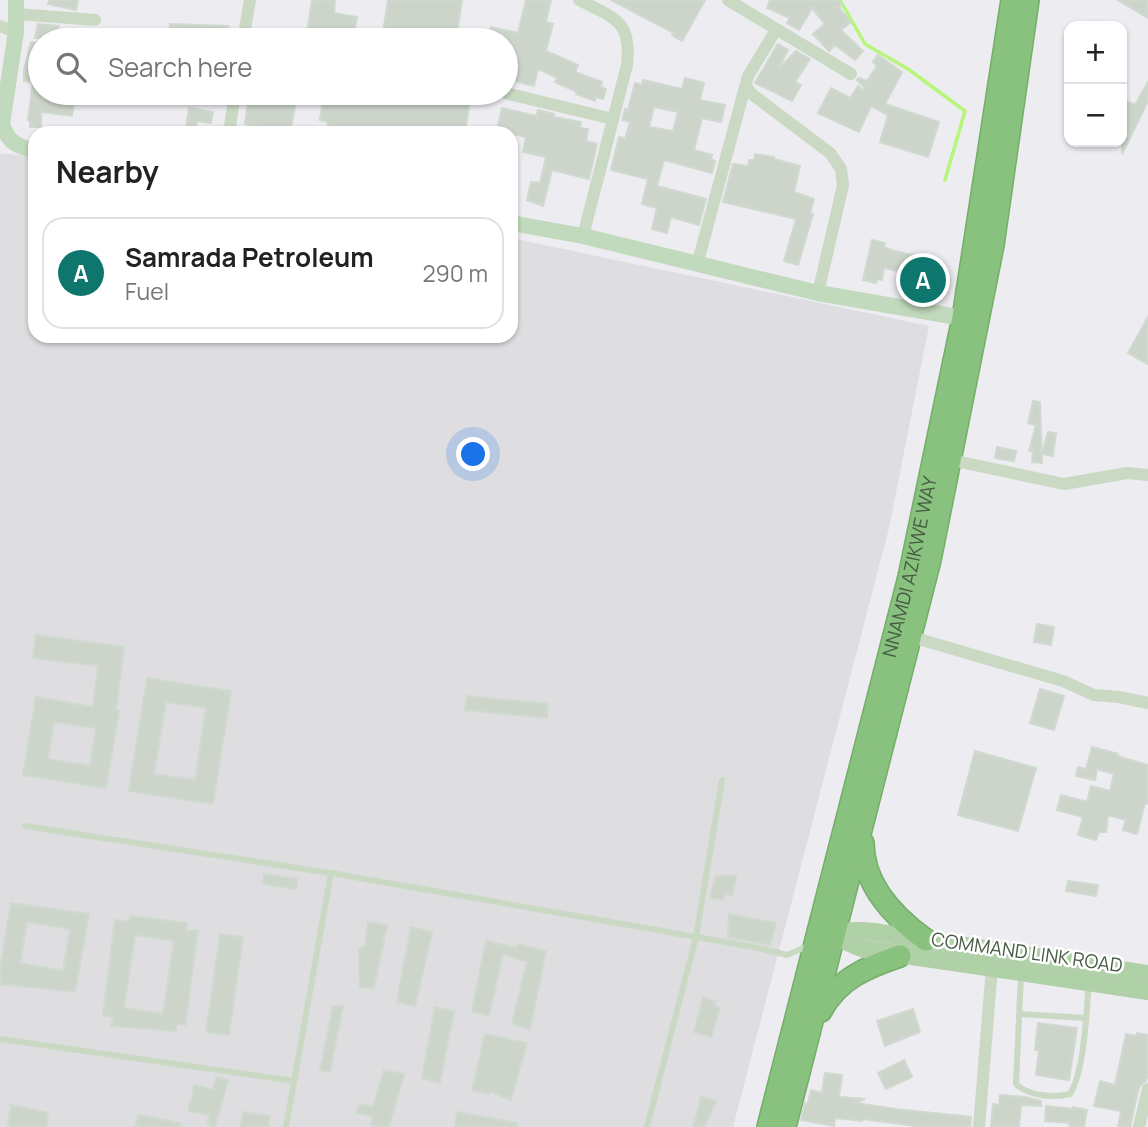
<!DOCTYPE html>
<meta charset="utf-8">
<style>
body{margin:0;font-family:Manrope,sans-serif;background:#f2f2f2;color:#222}
.controls{position:absolute;right:21px;top:21px;display:grid;overflow:hidden;border-radius:14px;box-shadow:0 2px 5px #0004}
.controls button{width:63px;height:63px;display:grid;place-items:center;padding:0;border:0;border-bottom:2px solid #e0e0e0;background:#fff;color:#222;font:35px sans-serif}
.you{position:absolute;left:474px;top:455px;width:24px;height:24px;margin:-18px;border:5px solid #fff;border-radius:50%;background:#1a73e8;box-shadow:0 0 0 10px #1a73e833}
.badge{display:grid;place-items:center;width:46px;height:46px;border-radius:50%;background:#0f766e;color:#fff;font-size:23px;font-weight:700}
.pin{position:absolute;translate:-50% -50%;border:4px solid #fff;box-shadow:0 2px 7px #0006}
.list{margin:0;padding:0;list-style:none}
h2{display:flex;justify-content:space-between;align-items:center;height:91px;margin:0;padding:0 28px;font-size:30px}
h2 small{font-size:23px;font-weight:400;color:#767676}
.list li{display:grid;grid-template-columns:46px 1fr auto;gap:21px;align-items:center;box-sizing:border-box;height:112px;margin:0 14px 14px;padding:0 14px;border:2px solid #e0e0e0;border-radius:21px}
.list b{display:block;font-size:26px;white-space:nowrap}
.list p{margin:0;font-size:23px;white-space:nowrap;color:#767676}
.list em{font-size:23px;font-style:normal;color:#767676}
.icon{flex:none;width:38px;height:38px;fill:none;stroke:currentColor;stroke-width:2;stroke-linecap:round;stroke-linejoin:round}
.map{position:relative;flex:none;width:1148px;height:1127px;overflow:hidden}
.search{position:absolute;background:#fff;box-shadow:0 2px 5px #0004;left:28px;top:28px;width:490px;height:77px;display:flex;align-items:center;gap:18px;box-sizing:border-box;padding:0 24px;border-radius:38px;color:#767676;font-size:26px}
.panel{position:absolute;background:#fff;box-shadow:0 2px 5px #0004;left:28px;top:126px;width:490px;height:217px;border-radius:21px}
.map>svg:first-child{display:block}
</style>
<div class="map">
<svg width="1148" height="1127" viewBox="0 0 1148 1127">
<rect width="100%" height="100%" fill="#edecf0"/>
<polygon fill="#dedee1" points="0,153 35,157 35,336 511,336 511,238 929,326 889,528 733,1127 0,1127"/>
<g fill="none" stroke-linecap="round" stroke-linejoin="round">
<polyline stroke="#b6f77b" stroke-width="3.5" points="840,0 865,44 908,69 965,111 945,180"/>
</g>
<g fill="#cdd5cb" stroke="#d0d9d0" stroke-width="2" fill-rule="evenodd">
<polygon points="49,0 78,0 76,10 48,4"/>
<polygon points="312,0 335,0 334,13 357,17 353,40 327,38 326,40 306,40"/>
<polygon points="388,0 462,0 456,40 382,40"/>
<polygon points="526,0 551,0 546,22 553,24 546,51 578,65 575,72 602,82 601,87 606,89 603,99 596,97 595,101 576,94 577,92 555,82 558,78 538,69 534,86 511,80 518,54 506,49 506,40 488,40 491,27 518,33"/>
<polygon points="611,0 705,0 682,41 672,35 674,33"/>
<polygon points="770,0 838,0 842,5 839,8 851,22 841,30 863,51 855,60 835,45 829,51 813,34 825,24 812,8 799,30 787,23 790,18 767,8"/>
<polygon points="1118,0 1148,0 1148,18"/>
<polygon points="38,24 59,26 58,30 53,30 52,40 35,38"/>
<polygon points="170,24 228,26 226,40 169,40"/>
<polygon points="31,42 40,43 40,93 75,93 72,116 41,112 41,127 30,127 30,121 28,120 33,82 24,81 24,70"/>
<polygon points="778,44 788,50 778,69 796,51 810,59 795,82 801,85 792,101 755,83"/>
<polygon points="878,55 902,72 885,104 939,122 928,157 880,142 888,115 871,106 859,132 818,113 831,88 850,98 858,86 863,90 865,88 857,80 859,78 867,81 877,66 873,62"/>
<path d="M 685,78 L 704,83 L 700,100 L 725,105 L 721,122 L 702,118 L 694,150 L 712,155 L 711,159 L 715,161 L 712,173 L 664,160 L 657,186 L 706,199 L 699,225 L 671,217 L 667,233 L 652,229 L 657,208 L 642,204 L 648,179 L 611,170 L 619,137 L 625,139 L 630,122 L 622,120 L 625,109 L 628,110 L 635,83 L 642,85 L 643,80 L 682,89 ZM 654,107 L 678,112 L 673,131 L 649,127 Z"/>
<polygon points="1148,82 1148,101 1122,154 1122,99 1135,105"/>
<polygon points="249,93 280,93 297,96 290,133 280,133 280,131 245,124"/>
<polygon points="324,93 359,93 376,96 376,93 426,95 441,93 453,95 453,93 468,93 467,98 470,99 465,133 414,131 326,133 328,122 320,120"/>
<polygon points="189,108 213,112 211,123 197,121 195,133 185,133"/>
<polygon points="502,108 536,116 538,110 554,114 554,117 581,122 580,128 588,129 586,141 597,144 589,179 552,170 543,206 527,200 531,182 540,183 546,157 523,152 526,137 497,130"/>
<polygon points="755,154 774,157 774,159 800,166 794,192 814,199 810,213 813,214 798,265 784,261 796,219 723,202 733,164 748,166 749,160 754,160"/>
<polygon points="872,240 885,243 884,247 891,250 941,262 935,287 901,279 903,272 884,268 882,280 877,279 876,283 863,280"/>
<polygon points="1148,317 1148,364 1128,353"/>
<polygon points="1033,401 1040,402 1042,463 1032,462 1033,452 1029,451 1036,425 1028,423"/>
<polygon points="1048,432 1056,433 1053,456 1042,454"/>
<polygon points="997,447 1016,451 1014,461 995,458"/>
<polygon points="1037,624 1054,627 1051,645 1034,642"/>
<path d="M 36,635 L 124,647 L 116,710 L 119,711 L 106,788 L 23,775 L 36,697 L 93,707 L 98,666 L 33,658 ZM 54,722 L 96,728 L 90,766 L 48,759 Z"/>
<path d="M 147,678 L 231,691 L 213,804 L 129,791 ZM 166,702 L 206,708 L 195,780 L 154,774 Z"/>
<polygon points="1040,689 1064,696 1054,730 1030,723"/>
<polygon points="467,696 548,704 547,718 465,710"/>
<polygon points="1092,747 1118,754 1117,756 1148,765 1148,804 1145,803 1137,834 1123,830 1126,820 1108,815 1106,832 1099,832 1096,840 1078,835 1083,817 1057,810 1061,795 1087,802 1091,786 1110,791 1114,774 1097,769 1095,780 1076,776 1078,767 1086,769"/>
<polygon points="975,751 1036,768 1018,831 958,815"/>
<polygon points="264,874 297,879 296,889 263,884"/>
<polygon points="716,876 736,876 732,895 725,894 723,900 710,898"/>
<polygon points="1068,881 1098,885 1096,896 1066,891"/>
<path d="M 11,903 L 89,914 L 75,992 L 0,984 L 0,968 ZM 27,922 L 70,929 L 63,971 L 20,963 Z"/>
<polygon points="729,914 776,923 770,945 728,937"/>
<path d="M 130,916 L 187,923 L 186,931 L 198,930 L 185,1025 L 177,1024 L 176,1031 L 111,1026 L 113,1017 L 103,1016 L 115,920 L 129,922 ZM 135,935 L 174,941 L 163,1014 L 124,1008 Z"/>
<polygon points="368,922 387,925 374,988 360,987 359,948 365,947"/>
<polygon points="411,927 432,932 415,1006 397,1002"/>
<polygon points="220,934 243,937 229,1035 206,1032"/>
<polygon points="486,941 517,948 517,944 546,951 530,1029 512,1024 527,962 503,954 489,1016 472,1011"/>
<polygon points="703,997 715,1001 715,1006 720,1008 711,1037 694,1032"/>
<polygon points="333,1006 343,1006 330,1072 320,1070"/>
<polygon points="435,1007 454,1011 440,1083 422,1078"/>
<polygon points="913,1009 920,1032 885,1046 877,1021"/>
<polygon points="1038,1023 1077,1028 1069,1080 1036,1075 1039,1050 1035,1050"/>
<polygon points="1137,1033 1148,1035 1148,1073 1146,1081 1139,1087 1130,1127 1118,1127 1121,1111 1094,1106 1100,1081 1115,1085 1126,1034 1136,1036"/>
<polygon points="485,1034 527,1043 511,1100 489,1091 489,1094 472,1090"/>
<polygon points="904,1060 912,1077 886,1089 878,1073"/>
<polygon points="384,1070 404,1074 389,1127 371,1125 372,1116 356,1113 360,1104 373,1107"/>
<polygon points="825,1073 842,1075 839,1097 865,1099 856,1103 895,1109 971,1117 970,1127 923,1127 862,1119 862,1121 835,1118 834,1126 801,1120 805,1103 808,1103 811,1090 822,1093"/>
<polygon points="216,1077 228,1080 215,1127 207,1124 210,1115 189,1111 189,1102 191,1103 194,1085 213,1090"/>
<polygon points="1000,1095 1026,1097 1041,1101 1041,1106 1021,1105 1019,1127 991,1127 993,1104 999,1105"/>
<polygon points="701,1097 716,1101 704,1127 693,1127"/>
<polygon points="11,1105 48,1113 46,1127 8,1127"/>
<polygon points="1046,1106 1073,1109 1073,1107 1087,1110 1084,1127 1069,1127 1070,1123 1045,1121"/>
<polygon points="243,1112 270,1116 268,1127 241,1127"/>
<polygon points="457,1112 517,1123 516,1127 455,1127"/>
<polygon points="139,1115 180,1123 180,1127 135,1127"/>
</g>
<g fill="none" stroke-linecap="round" stroke-linejoin="round">
<defs>
<g id="highway">
<path d="M 863,843 C 863,884 894,917 926,940"/>
<path d="M 821,1011 C 838,979 867,967 900,956"/>
<path id="s1" d="M 768,1127 L 909,577 L 963,318 L 1012,0"/>
<polyline points="785,1127 930,560 993,245 1028,0"/>
</g>
</defs>
<use href="#highway" stroke="#74ae69" stroke-width="24"/>
<g stroke="#c9d9c4" stroke-width="6">
<polyline points="25,826 331,873 754,947 787,955 808,946"/>
<path d="M 1021,974 L 1016,1084 C 1028,1096 1054,1098 1070,1094 C 1085,1069 1086,1013 1089,983"/>
<polyline points="1020,1014 1086,1018"/>
<polyline points="0,1039 294,1081"/>
<polyline points="286,1127 331,873"/>
<polyline points="647,1127 696,937 722,780"/>
</g>
<g stroke="#c9d9c4" stroke-width="12">
<path d="M 579,0 C 614,18 632,20 627,65 L 583,236"/>
<polyline points="728,0 851,74"/>
<polyline points="17,14 95,20"/>
<polyline points="0,26 16,32"/>
<polyline points="243,40 250,0"/>
<polyline points="747,88 753,95 830,153 841,169 843,185 818,293"/>
<polyline points="505,93 613,119"/>
<polyline points="229,133 235,93"/>
<polyline points="697,265 748,76 776,30"/>
<polyline points="951,460 1064,484 1127,473 1148,475"/>
<polyline points="912,637 1063,681 1094,695 1119,697 1148,703"/>
<polyline points="979,1127 992,967"/>
<polyline points="1139,1127 1148,1089"/>
</g>
<g stroke="#c1d9bc" stroke-width="16">
<path d="M 16,0 L 16,32 L 2,124 C 8,142 17,147 35,150"/>
<polyline points="511,223 583,236 818,293 963,318"/>
</g>
<g stroke="#b0d0a8" stroke-width="18">
<path d="M 834,930 C 840,940 854,945 864,949 L 1148,991"/>
<path d="M 826,944 C 840,929 854,930 874,932 L 1148,974"/>
</g>
<use href="#highway" stroke="#89c27e" stroke-width="21"/>
</g>
<g text-anchor="middle" stroke-width="5" stroke-linejoin="round" paint-order="stroke">
<g font-size="19" fill="#485c43" stroke="#fff">
<text dy="7" stroke="none"><textPath href="#s1" startOffset="578">NNAMDI AZIKWE WAY</textPath></text>
<text transform="translate(1027 952) rotate(8)" y="7">COMMAND LINK ROAD</text>
</g>
</g>
</svg>
<div class="controls">
<button>+</button>
<button>−</button>
</div>
<div class="you"></div>
<div class="pin badge" style="left:923px;top:280px">A</div>
<div class="search"><svg class="icon" aria-label="search" viewBox="0 0 24 24"><circle cx="10" cy="10" r="6"/><path d="M15 15l6 6"/></svg>Search here</div>
<section class="panel">
<h2>Nearby<small></small></h2>
<ul class="list">
<li><span class="badge">A</span><div><b>Samrada Petroleum</b><p>Fuel</p></div><em>290 m</em></li>
</ul>
</section>
</div>
